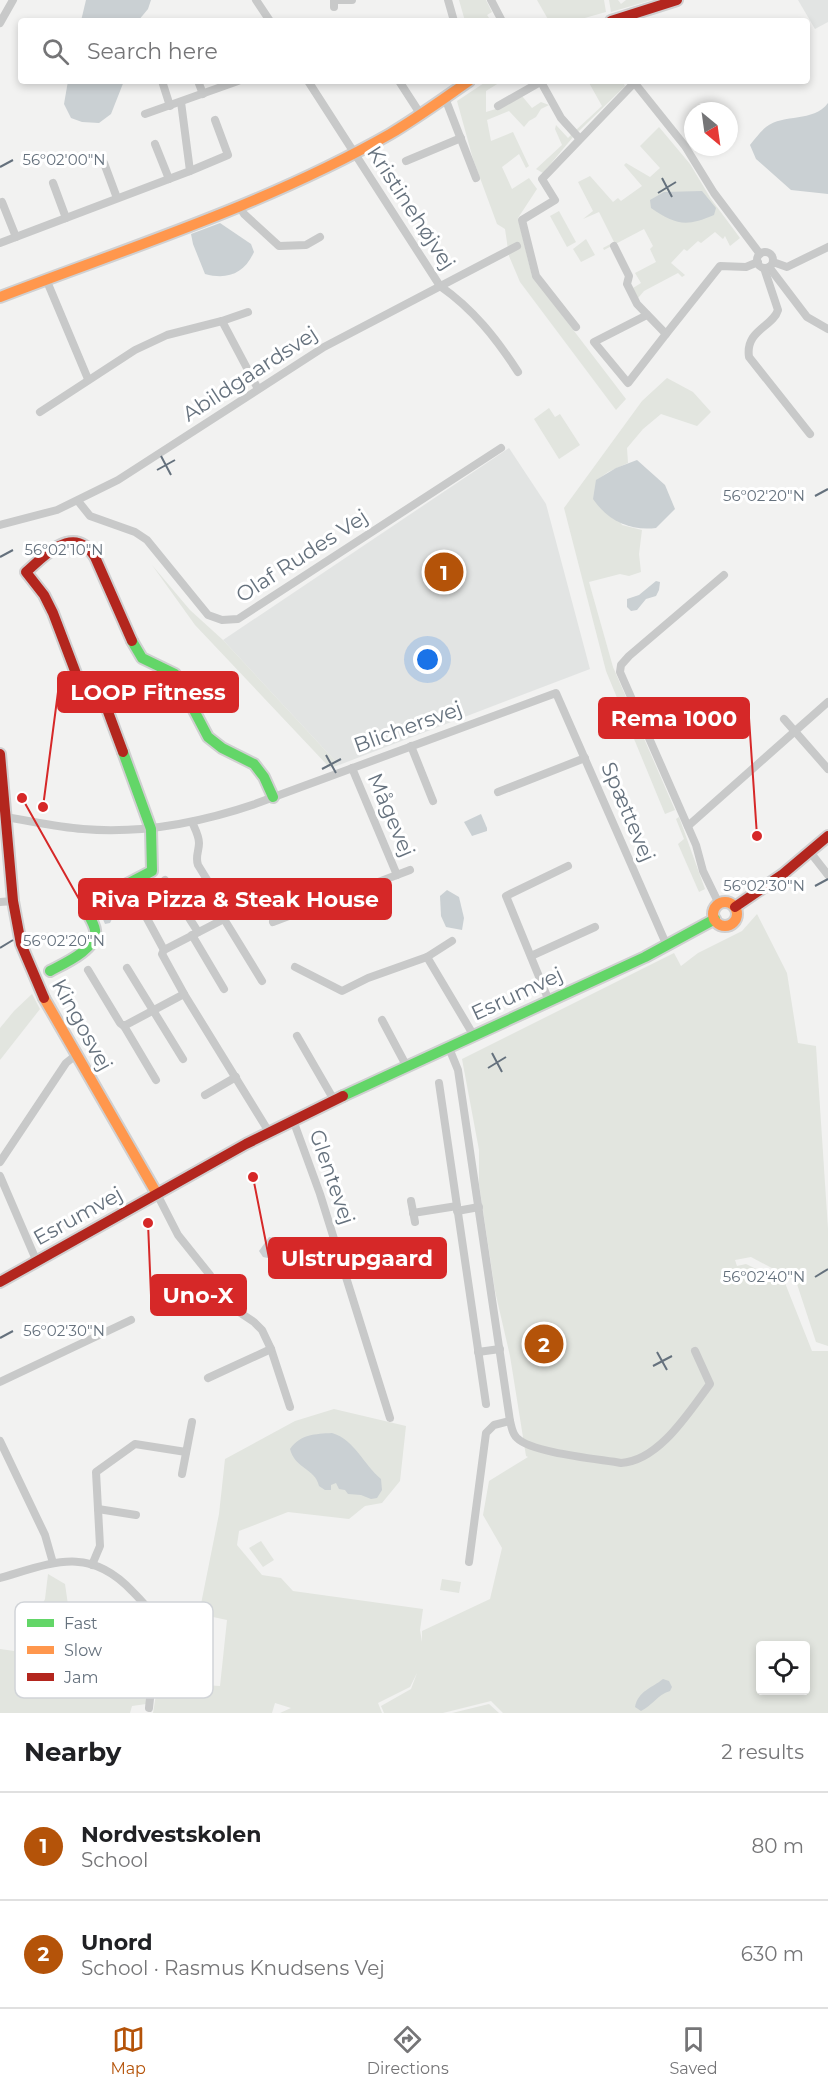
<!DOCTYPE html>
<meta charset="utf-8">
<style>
body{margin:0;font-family:Montserrat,sans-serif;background:#f6f6f6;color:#202124}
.controls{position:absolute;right:18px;bottom:18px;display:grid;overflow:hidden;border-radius:6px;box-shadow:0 3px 9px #0003}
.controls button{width:54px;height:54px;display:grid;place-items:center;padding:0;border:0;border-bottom:2px solid #e0e0e0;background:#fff;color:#202124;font:30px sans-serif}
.compass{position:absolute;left:684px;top:102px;width:54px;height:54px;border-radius:50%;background:#fff;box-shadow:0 3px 9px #0003;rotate:151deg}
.you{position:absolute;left:428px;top:660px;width:21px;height:21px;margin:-15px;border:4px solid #fff;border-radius:50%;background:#1a73e8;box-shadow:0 0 0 9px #1a73e833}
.badge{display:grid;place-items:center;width:39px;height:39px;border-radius:50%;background:#b45309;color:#fff;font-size:20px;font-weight:700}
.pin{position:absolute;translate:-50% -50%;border:3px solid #fff;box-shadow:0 2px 6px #0006}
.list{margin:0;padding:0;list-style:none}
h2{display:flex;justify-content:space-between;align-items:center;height:78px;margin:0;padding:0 24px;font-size:26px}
h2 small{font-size:20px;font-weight:400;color:#757577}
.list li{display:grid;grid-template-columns:39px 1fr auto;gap:18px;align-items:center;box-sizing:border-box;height:108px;padding:0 24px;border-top:2px solid #e0e0e0}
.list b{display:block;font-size:22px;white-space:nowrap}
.list p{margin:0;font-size:20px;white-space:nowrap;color:#757577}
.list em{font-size:20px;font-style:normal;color:#757577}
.icon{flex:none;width:33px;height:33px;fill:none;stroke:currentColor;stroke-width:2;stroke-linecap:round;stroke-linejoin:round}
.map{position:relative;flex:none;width:828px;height:1713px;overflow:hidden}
.search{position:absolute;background:#fff;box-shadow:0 3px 9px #0003;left:18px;right:18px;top:18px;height:66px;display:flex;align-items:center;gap:15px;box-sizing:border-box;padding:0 21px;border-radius:6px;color:#757577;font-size:22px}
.sheet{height:294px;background:#fff}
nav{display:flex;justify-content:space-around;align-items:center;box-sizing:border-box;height:84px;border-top:2px solid #e0e0e0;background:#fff;font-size:16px;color:#757577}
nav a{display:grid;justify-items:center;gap:3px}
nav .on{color:#b45309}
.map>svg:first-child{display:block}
</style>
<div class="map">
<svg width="828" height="1713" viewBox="0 0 828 1713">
<rect width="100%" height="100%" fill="#f2f2f1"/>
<g fill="#e2e4e3">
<polygon points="798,0 828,0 828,22 815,29"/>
<polygon points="509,448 546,504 590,669 339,765 223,640"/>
</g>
<g fill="#e2e5df" fill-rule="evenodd">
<polygon points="459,0 486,0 492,12 487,15 491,21 465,21"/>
<polygon points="537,0 604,0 606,12 574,21 549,21"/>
<polygon points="609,0 618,0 621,4 626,0 652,0 611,12"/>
<polygon points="487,81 502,81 486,91 486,112 499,108 522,96 532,108 541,102 549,105 541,109 536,117 529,121 524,127 509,111 487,120 491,141 513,132 529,166 526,168 519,154 502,167 512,189 529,178 537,189 518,218 532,276 626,399 616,410 520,282 509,256 505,229 497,224 473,159 457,101"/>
<polygon points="588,81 622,81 625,86 579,131 576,130 602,106"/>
<polygon points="556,125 568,138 572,134 573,137 543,173 536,169 562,145 555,129"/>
<polygon points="659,127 690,164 711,199 740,238 730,246 725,236 723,239 715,232 701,243 698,241 687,251 684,249 671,263 685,275 682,277 678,273 644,291 638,298 633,288 641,283 635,273 656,262 650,249 653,246 644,229 604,250 603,248 614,242 599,212 583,219 593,211 578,182 590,176 613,202 618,198 621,201 642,186 624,165 626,163 650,177 660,168 640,146"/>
<polygon points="559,211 576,242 567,247 550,216"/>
<polygon points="586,239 595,255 581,262 573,249"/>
<polygon points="667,378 693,392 711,412 697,426 661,414 643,429 627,448 628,463 608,472 597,480 622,525 642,530 639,554 641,572 629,576 620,574 589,582 613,667 675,810 665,814 606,671 564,508 642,401"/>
<polygon points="549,408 555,417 560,414 580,445 559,459 534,419"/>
<polygon points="152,565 190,610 223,640 339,765 330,768 195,625"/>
<polygon points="679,817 705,889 699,892 678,844 684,839 676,819"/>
<path d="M 757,914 L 787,973 L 798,1043 L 816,1046 L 828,1229 L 828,1346 L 816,1342 L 796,1281 L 751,1257 L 735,1260 L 737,1266 L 746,1264 L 785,1283 L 812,1351 L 828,1351 L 828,1713 L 503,1713 L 491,1701 L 443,1713 L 384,1713 L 381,1706 L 411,1689 L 417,1673 L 410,1687 L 378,1703 L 382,1713 L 280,1713 L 291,1708 L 275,1703 L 272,1713 L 153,1713 L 158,1682 L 220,1686 L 227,1620 L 199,1614 L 219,1514 L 225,1459 L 295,1421 L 334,1409 L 406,1426 L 400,1481 L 382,1503 L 365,1506 L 349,1519 L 288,1512 L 239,1531 L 237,1545 L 262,1575 L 281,1578 L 293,1591 L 423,1609 L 420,1630 L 422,1642 L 422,1631 L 490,1599 L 502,1548 L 483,1515 L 489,1481 L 528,1457 L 526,1456 L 510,1356 L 495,1291 L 479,1184 L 479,1150 L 462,1059 L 674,953 L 681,966 L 698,953 L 742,931 ZM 760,1646 L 806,1646 L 806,1690 L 760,1690 Z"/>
<polygon points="32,994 40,1009 0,1060 0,1028 14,1011"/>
<polygon points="261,1541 274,1560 263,1567 249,1548"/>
<polygon points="48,1574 65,1584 76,1661 100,1679 112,1683 112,1665 98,1642 148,1652 146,1704 132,1706 130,1713 0,1713 0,1649 14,1651 34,1622 45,1599"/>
<polygon points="442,1579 461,1582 459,1593 440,1590"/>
<polygon points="489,1704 499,1713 452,1713"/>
</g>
<g fill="#cad0d3">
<polygon points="86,0 151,0 148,9 138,21 81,21"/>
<polygon points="68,81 124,81 111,114 99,123 82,122 71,118 64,104"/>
<path d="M 828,103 L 828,194 L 791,190 L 756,159 L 750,145 C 755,139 760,132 766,127 C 784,113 813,123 828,103 Z"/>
<path d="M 702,191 L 716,208 L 714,215 C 686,227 676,225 651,208 L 650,200 L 664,192 Z"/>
<path d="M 220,223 L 251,244 L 254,252 C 244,274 227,280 205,274 L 193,244 L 191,234 Z"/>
<path d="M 637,460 L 665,485 L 675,509 L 656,528 C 630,531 608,521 593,499 L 596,480 L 616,468 Z"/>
<polygon points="656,581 660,582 659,590 656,596 646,599 637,610 631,611 627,607 627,599 639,595"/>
<polygon points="481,814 487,828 487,831 472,836 464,822"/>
<polygon points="447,890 459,897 464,918 462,930 446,927 441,916 440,896"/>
<polygon points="117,905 118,907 110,923 105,924 101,915"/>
<polygon points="269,1237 283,1239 288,1243 277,1260 263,1257 259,1251"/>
<path d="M 332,1433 C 355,1440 363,1464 381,1479 L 382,1490 L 377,1498 L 371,1499 L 361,1495 L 348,1494 L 345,1490 L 339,1489 L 336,1483 L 331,1485 L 331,1490 L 325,1490 L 319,1486 C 315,1468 295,1469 290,1449 C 301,1434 315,1434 332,1433 Z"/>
<path d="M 663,1679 L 669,1681 L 672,1687 L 670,1691 C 657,1695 652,1706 641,1711 L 635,1707 C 638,1691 652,1688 663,1679 Z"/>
</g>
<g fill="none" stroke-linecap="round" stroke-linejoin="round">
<defs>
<g id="fast">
<polyline points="132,641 142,658 175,674 208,737 222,748 254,764 264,777 273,797"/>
<path d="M 50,971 C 63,964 98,949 95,930 C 94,923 88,915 85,908 L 89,904 L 152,871 L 151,829 L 123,752"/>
<polyline points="343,1096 645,957 715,919"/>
</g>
<g id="slow">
<path d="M 0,297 C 131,247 267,204 390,134 C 417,118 443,99 469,81"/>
<circle cx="725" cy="914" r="12"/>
<polyline points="44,998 157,1194"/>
</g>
<g id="jam">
<polyline points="611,21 677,0"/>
<path d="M 123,752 L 107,709 L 83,692 L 53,613 L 44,595 L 26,572 C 40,560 65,532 85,546 C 89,548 92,553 95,557 L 132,641"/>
<polyline points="0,754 13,901 21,944 44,998"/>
<polyline points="735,907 783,874 828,836"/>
<polyline points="0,1282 246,1144 343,1096"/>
</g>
</defs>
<use href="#fast" stroke="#d0d0d1" stroke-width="14"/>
<use href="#slow" stroke="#d0d0d1" stroke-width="14"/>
<use href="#jam" stroke="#d0d0d1" stroke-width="14"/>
<g stroke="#c8c9c9" stroke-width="8">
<polyline points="256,0 270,21"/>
<polyline points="448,0 454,21"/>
<polyline points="491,0 502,21"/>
<polyline points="334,7 334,0 352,0"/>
<polyline points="0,23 13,0"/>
<polyline points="162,81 170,106"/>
<polyline points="198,81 203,94"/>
<path d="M 308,81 L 440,286 C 473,309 496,338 518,372"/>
<polyline points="399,81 421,115"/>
<polyline points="633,81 685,146 714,193 760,254"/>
<polyline points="541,82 561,118 579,138"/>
<polyline points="445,98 476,178"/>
<polyline points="498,106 542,81"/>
<polyline points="145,114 238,81"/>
<polyline points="155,144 169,179"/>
<polyline points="406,161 461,138"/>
<polyline points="104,163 117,198"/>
<polyline points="190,171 228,155 215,120"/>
<polyline points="53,183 66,218"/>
<polyline points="2,202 16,237"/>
<polyline points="239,206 244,214 279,246 306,245 320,237"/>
<polyline points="0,243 190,171 181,102"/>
<polyline points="614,246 629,276 627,284 637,304 666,334 720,266 746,267 758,262"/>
<circle cx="765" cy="260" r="8"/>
<polyline points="773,262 787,267 828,247"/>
<polyline points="769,267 807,317 828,329"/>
<path d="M 764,268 L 778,310 C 773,327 745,330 749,357 L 810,434"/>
<polyline points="46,279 88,379"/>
<polyline points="647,315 594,342 628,383 666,334"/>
<polyline points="222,321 248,312"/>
<polyline points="576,327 536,276 522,220 555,200 542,179 634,83"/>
<polyline points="40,412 135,350 167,335 222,321 258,389"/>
<polyline points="78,501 90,516 135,532 147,540 208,615 222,620 238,619 501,448"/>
<polyline points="0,525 57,510 118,480 324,347 517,246"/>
<polyline points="411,746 433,801"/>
<polyline points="352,768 397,875"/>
<polyline points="498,792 585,758"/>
<path d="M 5,817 C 31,821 57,827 83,829 C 142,834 199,823 255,804 L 556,693 L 667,946"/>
<polyline points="688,826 828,702"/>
<polyline points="810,852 828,875"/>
<polyline points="165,880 198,932"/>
<polyline points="0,902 13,901"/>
<polyline points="719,904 703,871 696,845 620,672 621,665 629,656 724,575"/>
<polyline points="144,913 164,950"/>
<polyline points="224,919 262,981"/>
<polyline points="273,922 410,870"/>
<polyline points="192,935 224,989"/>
<polyline points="531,956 595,927"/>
<polyline points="427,957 474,1036"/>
<polyline points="295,967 342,991 368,978 427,957 452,941"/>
<polyline points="127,968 183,1059"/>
<path d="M 88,970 L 120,1023 L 124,1026 L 184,994 L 162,954 L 164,950 L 224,919 L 227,912 L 198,865 C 195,856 199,852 199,843 C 199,836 195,829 192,822"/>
<polyline points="184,994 269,1132"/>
<polyline points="549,1001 506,896 568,866"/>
<polyline points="382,1020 407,1067"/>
<polyline points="124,1026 156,1080"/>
<polyline points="297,1036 334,1100"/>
<path d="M 449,1048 L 458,1070 L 510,1421 C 512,1428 512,1434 517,1438 C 532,1453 598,1459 621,1463 C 659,1461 689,1412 710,1384 L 695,1351"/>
<polyline points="439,1083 486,1404"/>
<polyline points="205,1095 236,1077"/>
<polyline points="293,1120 320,1194 390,1418"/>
<polyline points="0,1162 66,1063 76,1055"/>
<polyline points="0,1176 37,1262"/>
<polyline points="157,1194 178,1235 210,1275 221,1297 230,1306 254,1322 262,1330 271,1349 290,1407"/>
<polyline points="411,1201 415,1222"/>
<polyline points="457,1211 479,1207"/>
<polyline points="413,1213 457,1206"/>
<polyline points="478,1352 500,1349"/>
<polyline points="208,1378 271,1349"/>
<polyline points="0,1382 131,1320"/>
<polyline points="0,1441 45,1535 53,1563"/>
<polyline points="182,1474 192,1422"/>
<polyline points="98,1509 136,1515"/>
<polyline points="469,1562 486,1433 494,1425 510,1421"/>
<polyline points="92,1565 100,1546 96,1472 135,1444 186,1452"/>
<path d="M 0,1578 C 52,1563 89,1545 132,1591 C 140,1599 151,1610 154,1621 C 158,1640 151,1687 149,1708"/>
</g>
<use href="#fast" stroke="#63d668" stroke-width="10"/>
<use href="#slow" stroke="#ff974d" stroke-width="10"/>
<use href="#jam" stroke="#b3261e" stroke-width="10"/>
<polyline stroke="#c8c9c9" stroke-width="8" points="784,719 828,769"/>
</g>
<path fill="none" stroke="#65717d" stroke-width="2" d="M 0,167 L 13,160M 662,178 L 672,197M 658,193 L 676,182M 161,456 L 171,475M 157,470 L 175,460M 815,496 L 828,489M 0,557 L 13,550M 326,755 L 336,773M 322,769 L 341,759M 815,886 L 828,879M 0,948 L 13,940M 492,1053 L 502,1072M 488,1068 L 506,1057M 815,1277 L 828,1269M 0,1338 L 13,1331M 657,1352 L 667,1370M 653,1366 L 672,1356"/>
<g text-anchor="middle" stroke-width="6" stroke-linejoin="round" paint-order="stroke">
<g font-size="21" fill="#65717d" stroke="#fff">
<text transform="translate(411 208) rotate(57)" y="7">Kristinehøjvej</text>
<text transform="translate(250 374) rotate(-33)" y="7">Abildgaardsvej</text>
<text transform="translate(302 556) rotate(-33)" y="7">Olaf Rudes Vej</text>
<text transform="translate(408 727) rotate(-20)" y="7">Blichersvej</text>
<text transform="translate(628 812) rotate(67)" y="7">Spættevej</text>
<text transform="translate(391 815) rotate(67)" y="7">Mågevej</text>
<text transform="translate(517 994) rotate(-25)" y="7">Esrumvej</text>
<text transform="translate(82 1025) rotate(61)" y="7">Kingosvej</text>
<text transform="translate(332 1177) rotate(71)" y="7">Glentevej</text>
<text transform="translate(78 1216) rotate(-29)" y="7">Esrumvej</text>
</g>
</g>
<rect x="15" y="1602" width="198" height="96" rx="9" fill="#fff" stroke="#d1d4d8" stroke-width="1.5"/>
<rect x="27" y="1619" width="27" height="8" fill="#63d668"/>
<rect x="27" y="1646" width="27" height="8" fill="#ff974d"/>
<rect x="27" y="1673" width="27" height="8" fill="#b3261e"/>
<g font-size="16" fill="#65717d">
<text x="64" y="1629">Fast</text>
<text x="64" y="1656">Slow</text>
<text x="64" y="1683">Jam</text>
</g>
<g font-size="15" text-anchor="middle" fill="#65717d" stroke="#fff" stroke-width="6" stroke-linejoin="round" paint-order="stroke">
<text x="64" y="165">56°02'00"N</text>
<text x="764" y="501">56°02'20"N</text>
<text x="64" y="555">56°02'10"N</text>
<text x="764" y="891">56°02'30"N</text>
<text x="64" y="946">56°02'20"N</text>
<text x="764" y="1282">56°02'40"N</text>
<text x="64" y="1336">56°02'30"N</text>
</g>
<path fill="none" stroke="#d62828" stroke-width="2" d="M43 807L58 692M757 836L749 718M22 798L79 899M253 1177L269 1258M148 1223L151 1295"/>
<g fill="#d62828" stroke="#fff" stroke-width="2">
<circle cx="43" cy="807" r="6"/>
<circle cx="757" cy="836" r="6"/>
<circle cx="22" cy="798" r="6"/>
<circle cx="253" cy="1177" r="6"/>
<circle cx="148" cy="1223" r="6"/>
</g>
<g fill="#d62828" stroke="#d62828" stroke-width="2">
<rect x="58" y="672" width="180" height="40" rx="6"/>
<rect x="599" y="698" width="150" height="40" rx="6"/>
<rect x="79" y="879" width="312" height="40" rx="6"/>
<rect x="269" y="1238" width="177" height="40" rx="6"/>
<rect x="151" y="1275" width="95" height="40" rx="6"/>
</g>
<g font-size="22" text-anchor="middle" font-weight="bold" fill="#fff">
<text x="148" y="700">LOOP Fitness</text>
<text x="674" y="726">Rema 1000</text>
<text x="235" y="907">Riva Pizza &amp; Steak House</text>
<text x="357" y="1266">Ulstrupgaard</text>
<text x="198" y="1303">Uno-X</text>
</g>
</svg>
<div class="controls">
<button><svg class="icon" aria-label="locate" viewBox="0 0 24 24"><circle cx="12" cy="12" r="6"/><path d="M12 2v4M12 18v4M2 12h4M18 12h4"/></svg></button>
</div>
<svg class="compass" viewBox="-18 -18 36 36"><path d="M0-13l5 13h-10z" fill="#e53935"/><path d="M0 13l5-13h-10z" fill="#757577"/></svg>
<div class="you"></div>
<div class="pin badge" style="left:444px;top:572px">1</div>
<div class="pin badge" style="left:544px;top:1344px">2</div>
<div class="search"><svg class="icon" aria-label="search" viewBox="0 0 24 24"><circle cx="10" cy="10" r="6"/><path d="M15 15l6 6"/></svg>Search here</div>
</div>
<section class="sheet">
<h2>Nearby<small>2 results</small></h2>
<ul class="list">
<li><span class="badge">1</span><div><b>Nordvestskolen</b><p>School</p></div><em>80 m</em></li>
<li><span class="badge">2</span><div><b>Unord</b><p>School · Rasmus Knudsens Vej</p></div><em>630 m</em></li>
</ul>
</section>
<nav>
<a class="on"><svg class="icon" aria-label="map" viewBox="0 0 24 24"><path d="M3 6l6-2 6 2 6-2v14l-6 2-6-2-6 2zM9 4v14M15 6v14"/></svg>Map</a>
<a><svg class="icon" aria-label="directions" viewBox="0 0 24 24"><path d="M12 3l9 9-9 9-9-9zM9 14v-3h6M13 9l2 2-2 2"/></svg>Directions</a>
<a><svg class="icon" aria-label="saved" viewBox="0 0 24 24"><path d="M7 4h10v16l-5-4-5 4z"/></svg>Saved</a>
</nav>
